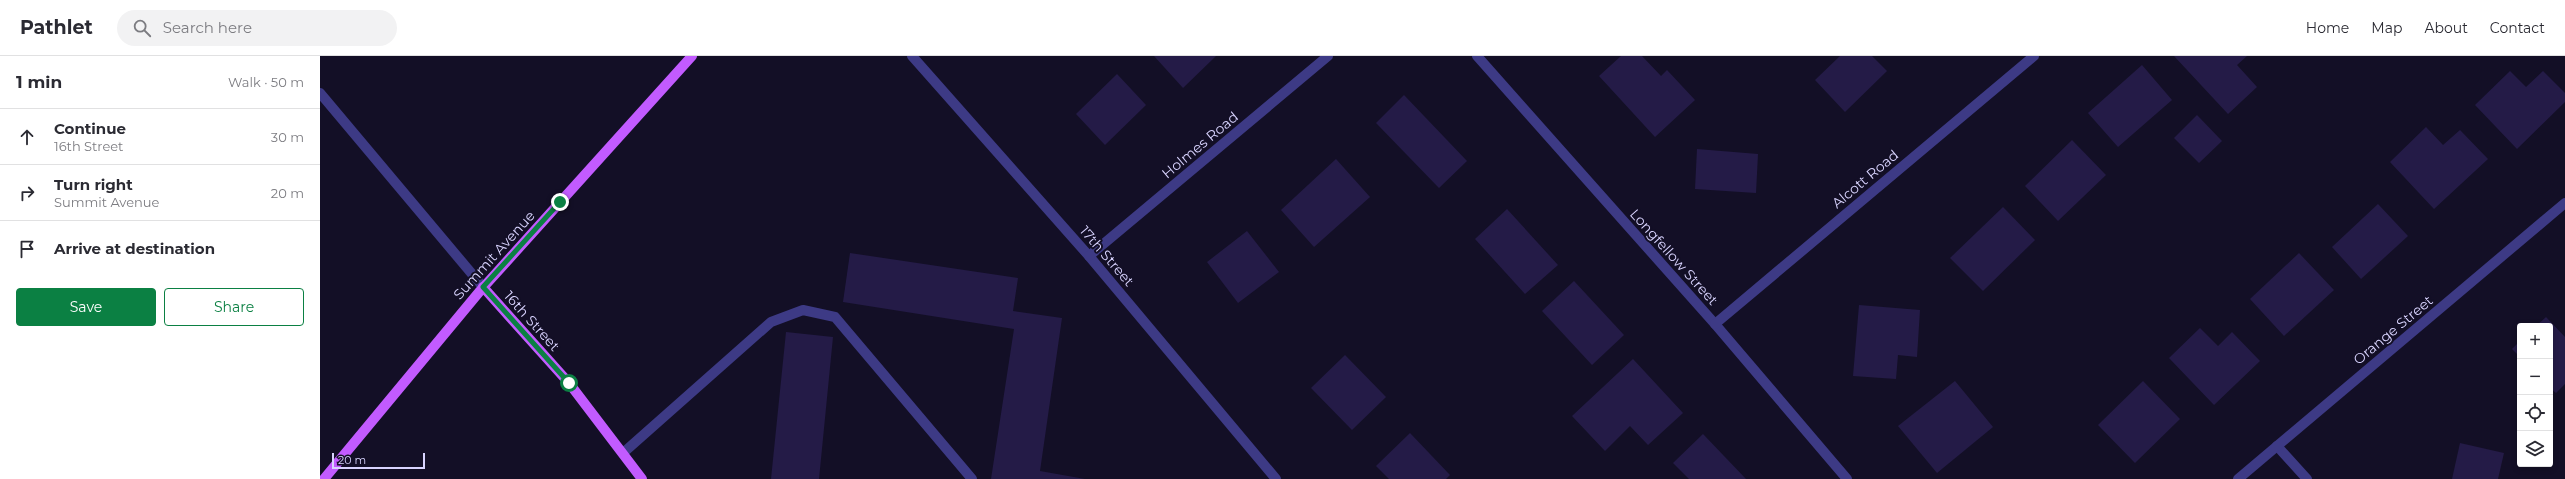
<!DOCTYPE html>
<meta charset="utf-8">
<style>
body{margin:0;font-family:Montserrat,sans-serif;background:#f2f2f3;color:#2b2b33}
.controls{position:absolute;right:12px;bottom:12px;display:grid;overflow:hidden;border-radius:4px;box-shadow:0 2px 6px #0003}
.controls button{width:36px;height:36px;display:grid;place-items:center;padding:0;border:0;border-bottom:1px solid #e1e1e2;background:#fff;color:#2b2b33;font:20px sans-serif}
.scale{position:absolute;left:12px;bottom:10px;width:93px;box-sizing:border-box;padding-left:4px;border:2px solid #d9d4ff;border-top:0;font-size:11px;line-height:14px;white-space:nowrap;color:#d9d4ff;-webkit-text-stroke:3px #130f26;paint-order:stroke}
.stop{position:absolute;width:12px;height:12px;margin:-9px;border:3px solid #0b8043;border-radius:50%;background:#fff}
.stop.end{background:#0b8043;border-color:#fff;box-shadow:0 1px 4px #0008}
.list{margin:0;padding:0;list-style:none}
h2{display:flex;justify-content:space-between;align-items:center;height:52px;margin:0;padding:0 16px;font-size:17px}
h2 small{font-size:13px;font-weight:400;color:#7c7c81}
.list li{display:grid;grid-template-columns:26px 1fr auto;gap:12px;align-items:center;box-sizing:border-box;height:56px;padding:0 16px;border-top:1px solid #e1e1e2}
.list b{display:block;font-size:15px;white-space:nowrap}
.list p{margin:0;font-size:13px;white-space:nowrap;color:#7c7c81}
.list em{font-size:13px;font-style:normal;color:#7c7c81}
.actions{display:flex;gap:8px;padding:12px 16px}
.actions a{flex:1;padding:9px 0;border:1px solid #0b8043;border-radius:4px;text-align:center;font-size:14px;color:#0b8043}
.actions .main{background:#0b8043;color:#fff}
.icon{flex:none;width:22px;height:22px;fill:none;stroke:currentColor;stroke-width:2;stroke-linecap:round;stroke-linejoin:round}
.map{position:relative;flex:none;width:2245px;height:423px;overflow:hidden}
header{display:flex;align-items:center;gap:24px;box-sizing:border-box;height:56px;padding:0 20px;background:#fff;border-bottom:1px solid #e1e1e2}
header strong{font-size:19px}
nav{display:flex;gap:22px;margin-inline-start:auto;font-size:14px}
.search{width:280px;height:36px;background:#f2f2f3;display:flex;align-items:center;gap:10px;box-sizing:border-box;padding:0 14px;border-radius:22px;color:#7c7c81;font-size:15px}
main{display:flex}
aside{flex:1;background:#fff}
.map>svg:first-child{display:block}
</style>
<header>
<strong>Pathlet</strong>
<div class="search"><svg class="icon" aria-label="search" viewBox="0 0 24 24"><circle cx="10" cy="10" r="6"/><path d="M15 15l6 6"/></svg>Search here</div>
<nav><a>Home</a><a>Map</a><a>About</a><a>Contact</a></nav>
</header>
<main>
<aside>
<h2>1 min<small>Walk · 50 m</small></h2>
<ul class="list">
<li><svg class="icon" aria-label="ahead" viewBox="0 0 24 24"><path d="M12 20V5M6 11l6-6 6 6"/></svg><div><b>Continue</b><p>16th Street</p></div><em>30 m</em></li>
<li><svg class="icon" aria-label="right" viewBox="0 0 24 24"><path d="M7 20v-9h11M14 6l5 5-5 5"/></svg><div><b>Turn right</b><p>Summit Avenue</p></div><em>20 m</em></li>
<li><svg class="icon" aria-label="arrive" viewBox="0 0 24 24"><path d="M6 21V4h12l-3 4 3 4H6"/></svg><div><b>Arrive at destination</b></div></li>
</ul>
<div class="actions"><a class="main">Save</a><a>Share</a></div>
</aside>
<div class="map">
<svg width="2245" height="423" viewBox="0 0 2245 423">
<rect width="100%" height="100%" fill="#130f26"/>
<g fill="#241b47">
<polygon points="834,0 896,0 863,32"/>
<polygon points="1301,0 1322,0 1341,20 1347,14 1375,44 1335,81 1279,20"/>
<polygon points="1520,0 1552,0 1567,15 1525,56 1495,24"/>
<polygon points="1854,0 1927,0 1917,9 1937,31 1908,58"/>
<polygon points="1822,9 1852,44 1798,91 1768,57"/>
<polygon points="2190,15 2206,31 2223,15 2245,37 2245,46 2197,93 2155,49"/>
<polygon points="797,18 826,49 785,89 756,58"/>
<polygon points="1084,39 1147,105 1119,132 1056,67"/>
<polygon points="1877,59 1902,85 1879,107 1854,82"/>
<polygon points="2106,71 2123,89 2140,74 2168,103 2114,153 2070,106"/>
<polygon points="1752,84 1786,119 1738,165 1705,130"/>
<polygon points="1377,93 1438,98 1436,137 1375,133"/>
<polygon points="1016,103 1050,141 994,191 961,154"/>
<polygon points="2058,148 2088,180 2041,223 2012,191"/>
<polygon points="1683,151 1715,184 1663,235 1630,202"/>
<polygon points="1187,153 1238,209 1205,238 1155,183"/>
<polygon points="927,175 959,216 918,247 887,206"/>
<polygon points="530,197 698,222 693,255 742,262 720,415 765,423 671,423 694,273 523,246"/>
<polygon points="1979,197 2014,234 1964,280 1930,243"/>
<polygon points="1254,225 1304,279 1272,309 1222,255"/>
<polygon points="1539,249 1600,254 1597,301 1578,299 1576,323 1533,320"/>
<polygon points="2226,261 2245,281 2245,328 2236,337 2230,332 2230,270 2216,270"/>
<polygon points="1880,272 1898,290 1912,276 1940,305 1894,349 1849,302"/>
<polygon points="466,276 513,281 499,423 451,423"/>
<polygon points="2200,285 2200,301 2192,293"/>
<polygon points="1025,299 1066,341 1032,374 991,332"/>
<polygon points="1313,303 1363,357 1328,389 1310,370 1285,395 1252,360"/>
<polygon points="1635,325 1673,371 1617,417 1578,370"/>
<polygon points="1823,325 1860,363 1815,407 1778,369"/>
<polygon points="1090,377 1130,419 1126,423 1069,423 1056,410"/>
<polygon points="1383,378 1426,423 1369,423 1353,407"/>
<polygon points="2140,387 2184,397 2178,423 2132,423"/>
</g>
<g fill="none" stroke-linecap="round" stroke-linejoin="round">
<g stroke="#3d3a85" stroke-width="10">
<polyline points="592,0 769,200 956,423"/>
<polyline points="1157,0 1395,268 1527,423"/>
<polyline points="0,37 163,231"/>
<polyline points="769,200 1008,0"/>
<polyline points="1395,268 1714,0"/>
<polyline points="1957,390 1987,423"/>
<polyline points="303,397 451,266 483,254 515,261 652,423"/>
<polyline points="1918,423 2245,147"/>
</g>
<g stroke="#c25bff" stroke-width="10">
<polyline points="163,231 249,327 322,423"/>
<polyline points="4,423 160,235 372,0"/>
</g>
</g>
<g fill="none" stroke-linecap="round" stroke-linejoin="round">
<polyline stroke="#0b8043" stroke-width="5" points="240,146 163,231 249,327"/>
</g>
<g text-anchor="middle" stroke-width="4" stroke-linejoin="round" paint-order="stroke">
<g font-size="14" fill="#d9d4ff" stroke="#130f26">
<text transform="translate(880 89) rotate(-40)" y="5">Holmes Road</text>
<text transform="translate(1545 123) rotate(-40)" y="5">Alcott Road</text>
<text transform="translate(174 199) rotate(-48)" y="5">Summit Avenue</text>
<text transform="translate(787 200) rotate(49)" y="5">17th Street</text>
<text transform="translate(1354 201) rotate(48)" y="5">Longfellow Street</text>
<text transform="translate(212 265) rotate(48)" y="5">16th Street</text>
<text transform="translate(2073 274) rotate(-40)" y="5">Orange Street</text>
</g>
</g>
</svg>
<div class="controls">
<button>+</button>
<button>−</button>
<button><svg class="icon" aria-label="locate" viewBox="0 0 24 24"><circle cx="12" cy="12" r="6"/><path d="M12 2v4M12 18v4M2 12h4M18 12h4"/></svg></button>
<button><svg class="icon" aria-label="layers" viewBox="0 0 24 24"><path d="M12 4l9 5-9 5-9-5zM3 14l9 5 9-5"/></svg></button>
</div>
<div class="scale">20 m</div>
<div class="stop" style="left:249px;top:327px"></div>
<div class="stop end" style="left:240px;top:146px"></div>
</div>
</main>
